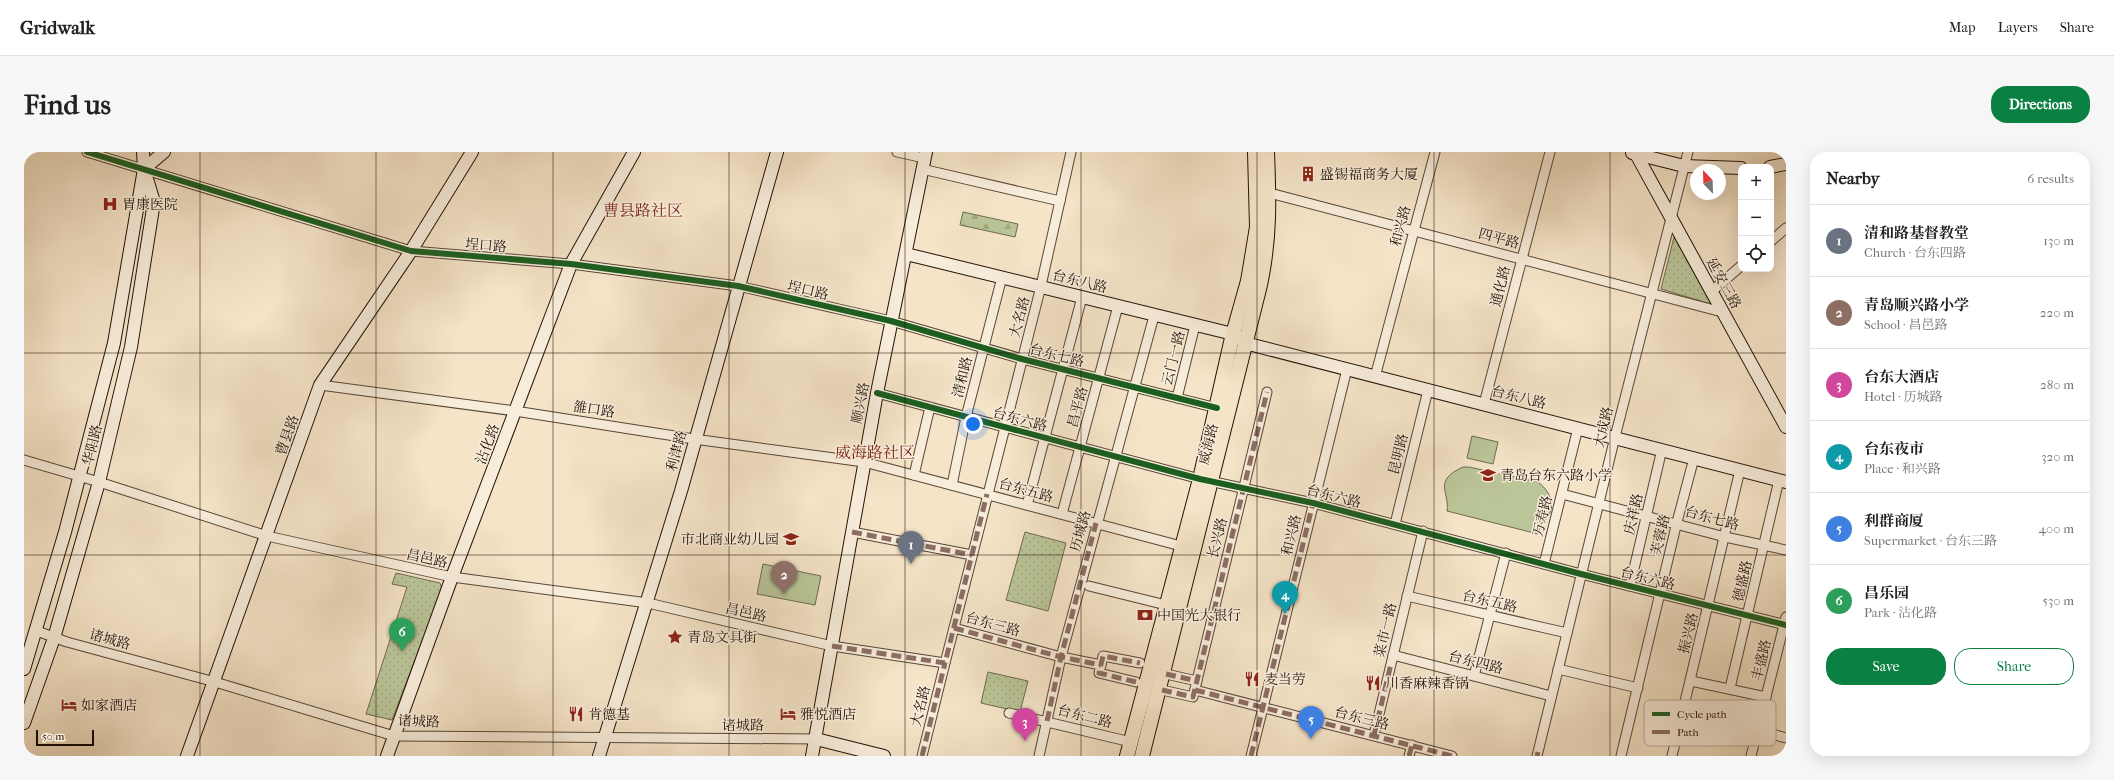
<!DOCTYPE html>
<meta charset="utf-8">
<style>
body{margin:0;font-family:"IM FELL French Canon","Noto Serif SC",serif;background:#f6f6f6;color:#202124}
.controls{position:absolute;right:12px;top:12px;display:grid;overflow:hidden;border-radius:8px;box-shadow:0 4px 16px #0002}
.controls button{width:36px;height:36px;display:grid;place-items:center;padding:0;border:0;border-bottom:1px solid #e0e0e0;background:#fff;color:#202124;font:20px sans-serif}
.compass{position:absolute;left:1666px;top:12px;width:36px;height:36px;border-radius:50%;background:#fff;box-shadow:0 4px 16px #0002;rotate:337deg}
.scale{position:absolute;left:12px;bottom:10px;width:58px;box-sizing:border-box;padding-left:4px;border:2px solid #231106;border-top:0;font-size:11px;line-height:14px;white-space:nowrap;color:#231106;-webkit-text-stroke:3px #f8eddb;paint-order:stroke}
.you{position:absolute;left:949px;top:272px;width:14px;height:14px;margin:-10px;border:3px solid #fff;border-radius:50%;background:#1a73e8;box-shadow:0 0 0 6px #1a73e833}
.badge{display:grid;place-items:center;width:26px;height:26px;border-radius:50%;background:#0b8043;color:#fff;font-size:13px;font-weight:700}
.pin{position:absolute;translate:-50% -33px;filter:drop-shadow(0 1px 2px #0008)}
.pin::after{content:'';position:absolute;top:21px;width:14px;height:12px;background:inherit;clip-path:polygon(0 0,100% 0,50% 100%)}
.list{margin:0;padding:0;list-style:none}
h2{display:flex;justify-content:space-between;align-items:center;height:52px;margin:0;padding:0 16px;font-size:17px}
h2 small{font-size:13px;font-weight:400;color:#757577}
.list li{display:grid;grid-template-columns:26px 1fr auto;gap:12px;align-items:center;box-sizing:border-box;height:72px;padding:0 16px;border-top:1px solid #e0e0e0}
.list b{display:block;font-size:15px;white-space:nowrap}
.list p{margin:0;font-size:13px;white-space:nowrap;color:#757577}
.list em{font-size:13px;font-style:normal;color:#757577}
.actions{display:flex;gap:8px;padding:12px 16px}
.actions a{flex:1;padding:9px 0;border:1px solid #0b8043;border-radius:16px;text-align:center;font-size:14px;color:#0b8043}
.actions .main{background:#0b8043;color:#fff}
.icon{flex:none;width:22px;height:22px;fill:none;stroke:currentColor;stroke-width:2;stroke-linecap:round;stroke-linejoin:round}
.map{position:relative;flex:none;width:1762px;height:604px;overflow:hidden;border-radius:16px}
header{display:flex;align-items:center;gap:24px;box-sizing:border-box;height:56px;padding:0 20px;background:#fff;border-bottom:1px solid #e0e0e0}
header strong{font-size:19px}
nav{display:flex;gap:22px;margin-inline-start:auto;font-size:14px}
.intro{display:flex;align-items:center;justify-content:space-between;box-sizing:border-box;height:96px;padding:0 24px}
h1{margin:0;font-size:28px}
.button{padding:10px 18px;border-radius:16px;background:#0b8043;color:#fff;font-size:14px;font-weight:700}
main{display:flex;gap:24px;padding:0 24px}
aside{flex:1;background:#fff;border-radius:16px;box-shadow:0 4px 16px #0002}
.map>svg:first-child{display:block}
</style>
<header>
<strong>Gridwalk</strong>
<nav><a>Map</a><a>Layers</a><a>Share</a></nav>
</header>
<div class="intro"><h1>Find us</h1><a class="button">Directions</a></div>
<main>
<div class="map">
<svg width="1762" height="604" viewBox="0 0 1762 604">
<defs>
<pattern id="forest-firs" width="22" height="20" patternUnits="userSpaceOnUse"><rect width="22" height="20" fill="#bac598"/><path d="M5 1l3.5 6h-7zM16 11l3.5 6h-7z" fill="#a0a882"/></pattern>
<pattern id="park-dots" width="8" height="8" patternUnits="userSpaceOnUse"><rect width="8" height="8" fill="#bac598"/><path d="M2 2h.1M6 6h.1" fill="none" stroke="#a0a882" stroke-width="1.8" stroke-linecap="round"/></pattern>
</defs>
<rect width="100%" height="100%" fill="#f5e4c8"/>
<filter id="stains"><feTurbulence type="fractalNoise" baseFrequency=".005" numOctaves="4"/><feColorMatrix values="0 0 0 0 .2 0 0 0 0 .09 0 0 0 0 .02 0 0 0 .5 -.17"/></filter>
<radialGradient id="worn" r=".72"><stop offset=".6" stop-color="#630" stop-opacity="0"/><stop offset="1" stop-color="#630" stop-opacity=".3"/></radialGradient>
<g fill="#bac598" stroke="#6e6b4f">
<polygon points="1448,284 1474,290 1469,312 1443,306"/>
<path d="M 1439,315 L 1445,315 L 1514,330 C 1531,343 1533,362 1514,374 L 1516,375 L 1514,382 L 1423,359 C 1426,340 1408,329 1439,315 Z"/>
<polygon points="739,412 797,424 791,453 733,442"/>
</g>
<polygon fill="url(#forest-firs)" stroke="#6e6b4f" points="939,60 994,72 991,85 936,73"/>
<g fill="url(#park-dots)" stroke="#6e6b4f">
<polygon points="1650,85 1687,152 1637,137"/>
<polygon points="1001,380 1042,391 1024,459 982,448"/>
<polygon points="372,421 416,431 418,437 368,568 342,562 383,435 368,432"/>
<polygon points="964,520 1004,529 996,560 957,551"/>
</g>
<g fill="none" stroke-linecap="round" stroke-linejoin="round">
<defs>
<g id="street">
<polyline points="63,0 387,99 547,112 714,134 867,169 998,207 1193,256"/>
<polyline points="873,0 900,6"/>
<polyline points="898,17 1036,49"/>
<polyline points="1246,41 1698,160"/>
<polyline points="1747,89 1762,76"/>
<polyline points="1687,140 1717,114"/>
<polyline points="1351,225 1411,0"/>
<polyline points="296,233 491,259 670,287 840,310 1157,394"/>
<polyline points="853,241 1176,327 1289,351 1557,422 1762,473"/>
<polyline points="1153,246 1171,173"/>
<polyline points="1460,252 1526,0"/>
<polyline points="0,308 75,330 243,384 428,425 624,451 808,494 921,511 1016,138 1047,0"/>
<polyline points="890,323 906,255"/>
<polyline points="928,333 942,265 978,125"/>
<polyline points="1538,342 1701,385 1762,398"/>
<polyline points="1003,353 1058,145"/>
<polyline points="1038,362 1094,154"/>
<polyline points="1371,372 1404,238"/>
<polyline points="828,380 948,403"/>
<polyline points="1520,412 1554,276"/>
<polyline points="1065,434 1142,453"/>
<polyline points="1606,434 1638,297"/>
<polyline points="1383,444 1543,481"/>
<polyline points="930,476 1037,505 1077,513"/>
<polyline points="13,479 43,490 191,530 370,584 792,587"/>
<polyline points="1369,503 1527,544"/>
<polyline points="1534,517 1614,536"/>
<polyline points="1142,522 1173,529"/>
<polyline points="1450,524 1482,401"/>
<polyline points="1667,529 1742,545"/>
<polyline points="1112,530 1075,521 1079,504 1116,511"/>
<polyline points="1706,536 1755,328"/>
<polyline points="1138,538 1169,545 1243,240"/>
<polyline points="1171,538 1428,604"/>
<polyline points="985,561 1107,590"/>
<polyline points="1734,578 1762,586"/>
<polyline points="1350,583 1399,379"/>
<polyline points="898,604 921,511"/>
<polyline points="1015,604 1037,505 1130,164"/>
<polyline points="1227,604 1323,217"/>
<polyline points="1385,604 1388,593"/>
<polyline points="1513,604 1591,285 1664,0"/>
<polyline points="1597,604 1653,370 1670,306"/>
<polyline points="1648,604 1716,318"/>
<polyline points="1727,604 1762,465"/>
</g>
<g id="secondary">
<polyline points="1608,1 1660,14 1717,16"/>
<polyline points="1612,2 1762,275"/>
<polyline points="1746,15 1762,12"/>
<polyline points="120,17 140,0"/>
<polyline points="882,102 1209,182 1221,191 1762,330"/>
<polyline points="0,517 41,380 90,191 120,17 119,0"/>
<polyline points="0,571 30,486 75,330 107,195 130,50 120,17"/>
<polyline points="792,587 860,604"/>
<polyline points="163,604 296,233 387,99 448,0"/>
<polyline points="363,604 428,425 547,112 610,0"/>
<polyline points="575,604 657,339 753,0"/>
<polyline points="788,604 853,241 902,0"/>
</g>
<g id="primary">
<polyline points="1103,604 1176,327 1208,186 1224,129 1233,75 1231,0"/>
<path d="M 1118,604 L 1236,133 C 1246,85 1245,49 1243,0"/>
</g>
</defs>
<use href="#street" stroke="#584636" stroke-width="11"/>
<use href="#secondary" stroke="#231106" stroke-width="14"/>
<use href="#primary" stroke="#231106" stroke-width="16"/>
<use href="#street" stroke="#f8eddb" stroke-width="9"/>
<use href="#secondary" stroke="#f8eddb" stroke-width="12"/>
<use href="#primary" stroke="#f5e4c8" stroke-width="14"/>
<g stroke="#8d6e63" stroke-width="5" stroke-dasharray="10 5" stroke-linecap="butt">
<polyline points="828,380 948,403"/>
<polyline points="930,476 1037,505 1077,513"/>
<polyline points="808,494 921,511 963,342"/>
<polyline points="1142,522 1173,529"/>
<polyline points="1112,530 1075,521 1079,504 1116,511"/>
<polyline points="1138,538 1169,545 1243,240"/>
<polyline points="1171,538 1428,604"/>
<polyline points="1023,569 1037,505 1072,371"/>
<polyline points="1350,583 1367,512"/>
<polyline points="898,604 921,511"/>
<polyline points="1227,604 1289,351"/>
<polyline points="1385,604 1388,593"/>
<polyline points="1513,604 1514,600"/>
</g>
<defs>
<g id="cycleway">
<polyline points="63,0 387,99 547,112 714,134 867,169 998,207 1193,256"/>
<polyline points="853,241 1176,327 1289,351 1557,422 1762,473"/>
</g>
</defs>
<use href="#cycleway" stroke="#f8eddb" stroke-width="8"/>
<use href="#cycleway" stroke="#1b5e20" stroke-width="6"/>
</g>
<path fill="none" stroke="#231106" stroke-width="1" stroke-opacity="0.55" d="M 176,0 L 176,604M 352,0 L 352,604M 529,0 L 529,604M 705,0 L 705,604M 881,0 L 881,604M 1057,0 L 1057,604M 1233,0 L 1233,604M 1410,0 L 1410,604M 1586,0 L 1586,604M 0,201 L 1762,201M 0,403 L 1762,403"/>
<defs>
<symbol id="building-bare" viewBox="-9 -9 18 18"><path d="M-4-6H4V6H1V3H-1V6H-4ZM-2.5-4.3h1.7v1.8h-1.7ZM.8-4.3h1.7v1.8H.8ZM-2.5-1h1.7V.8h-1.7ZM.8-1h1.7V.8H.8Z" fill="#8f2418" stroke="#f8eddb" stroke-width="2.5" paint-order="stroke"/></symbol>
<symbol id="hospital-bare" viewBox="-9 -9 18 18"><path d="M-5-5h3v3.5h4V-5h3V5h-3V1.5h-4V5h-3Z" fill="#8f2418" stroke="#f8eddb" stroke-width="2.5" paint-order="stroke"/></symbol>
<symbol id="school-bare" viewBox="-9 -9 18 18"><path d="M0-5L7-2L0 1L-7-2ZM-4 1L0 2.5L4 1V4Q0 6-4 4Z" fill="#8f2418" stroke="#f8eddb" stroke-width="2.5" paint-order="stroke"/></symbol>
<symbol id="bank-bare" viewBox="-9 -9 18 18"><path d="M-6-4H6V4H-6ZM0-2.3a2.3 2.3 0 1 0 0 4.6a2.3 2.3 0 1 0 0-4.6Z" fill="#8f2418" stroke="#f8eddb" stroke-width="2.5" paint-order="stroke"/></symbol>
<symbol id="sight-bare" viewBox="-9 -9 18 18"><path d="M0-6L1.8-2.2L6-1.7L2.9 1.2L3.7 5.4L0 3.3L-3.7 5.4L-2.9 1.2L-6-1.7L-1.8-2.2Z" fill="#8f2418" stroke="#f8eddb" stroke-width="2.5" paint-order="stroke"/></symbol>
<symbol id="restaurant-bare" viewBox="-9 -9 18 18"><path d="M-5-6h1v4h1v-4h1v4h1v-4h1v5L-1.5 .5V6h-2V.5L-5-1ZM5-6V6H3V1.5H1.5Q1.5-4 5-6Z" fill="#8f2418" stroke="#f8eddb" stroke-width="2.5" paint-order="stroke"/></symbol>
<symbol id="hotel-bare" viewBox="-9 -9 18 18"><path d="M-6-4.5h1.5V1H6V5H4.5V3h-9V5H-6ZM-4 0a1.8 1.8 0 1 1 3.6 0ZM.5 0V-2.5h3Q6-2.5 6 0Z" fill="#8f2418" stroke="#f8eddb" stroke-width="2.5" paint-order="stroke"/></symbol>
</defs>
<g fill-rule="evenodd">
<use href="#building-bare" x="1273" y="11" width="22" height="22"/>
<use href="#hospital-bare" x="75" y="41" width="22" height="22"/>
<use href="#school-bare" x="1453" y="312" width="22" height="22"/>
<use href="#school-bare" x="756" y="376" width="22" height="22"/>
<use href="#bank-bare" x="1110" y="452" width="22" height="22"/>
<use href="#sight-bare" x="640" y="474" width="22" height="22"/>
<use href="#restaurant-bare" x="1217" y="516" width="22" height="22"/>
<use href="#restaurant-bare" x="1338" y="520" width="22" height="22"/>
<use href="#hotel-bare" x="34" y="542" width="22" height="22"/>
<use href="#restaurant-bare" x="541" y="551" width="22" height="22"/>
<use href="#hotel-bare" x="753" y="551" width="22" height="22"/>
</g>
<g text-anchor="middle" stroke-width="3" stroke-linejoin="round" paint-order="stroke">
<g font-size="14" fill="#231106" stroke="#f8eddb" text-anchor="start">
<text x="1296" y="27">盛锡福商务大厦</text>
<text x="98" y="57">胃康医院</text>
<text x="1476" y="328">青岛台东六路小学</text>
<text x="755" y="392" text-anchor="end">市北商业幼儿园</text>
<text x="1133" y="468">中国光大银行</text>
<text x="663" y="490">青岛文具街</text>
<text x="1240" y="532">麦当劳</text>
<text x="1361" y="536">川香麻辣香锅</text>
<text x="57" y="558">如家酒店</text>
<text x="564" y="567">肯德基</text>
<text x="776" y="567">雅悦酒店</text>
</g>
<g font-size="14" fill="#231106" stroke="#f8eddb">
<text transform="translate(1376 74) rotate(-75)" y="5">和兴路</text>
<text transform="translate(1475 86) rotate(15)" y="5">四平路</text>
<text transform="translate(462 93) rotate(5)" y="5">埕口路</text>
<text transform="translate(1056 129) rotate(14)" y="5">台东八路</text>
<text transform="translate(1700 131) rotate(61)" y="5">延安三路</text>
<text transform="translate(1476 134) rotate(-76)" y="5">通化路</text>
<text transform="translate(784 138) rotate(13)" y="5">埕口路</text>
<text transform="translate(995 165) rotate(-75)" y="5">大名路</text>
<text transform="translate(1033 203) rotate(14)" y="5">台东七路</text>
<text transform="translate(1149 206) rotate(-76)" y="5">云门一路</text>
<text transform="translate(938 225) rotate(-76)" y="5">清和路</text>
<text transform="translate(1495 245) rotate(14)" y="5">台东八路</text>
<text transform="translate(836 251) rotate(-79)" y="5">顺兴路</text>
<text transform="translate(1053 255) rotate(-75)" y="5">昌平路</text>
<text transform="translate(570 257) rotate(9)" y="5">雒口路</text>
<text transform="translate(996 267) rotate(15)" y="5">台东六路</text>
<text transform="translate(1579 275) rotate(-76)" y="5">大成路</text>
<text transform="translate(263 283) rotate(-70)" y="5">曹县路</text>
<text transform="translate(463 292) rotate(-69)" y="5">沾化路</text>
<text transform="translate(1184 292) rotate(-76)" y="5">威海路</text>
<text transform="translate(68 293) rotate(-76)" y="5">华阳路</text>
<text transform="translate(652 299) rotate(-75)" y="5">利津路</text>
<text transform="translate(1374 302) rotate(-76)" y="5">昆明路</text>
<text transform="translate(1002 338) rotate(15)" y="5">台东五路</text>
<text transform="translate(1310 344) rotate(14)" y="5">台东六路</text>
<text transform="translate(1609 362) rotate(-77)" y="5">庆祥路</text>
<text transform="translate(1518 364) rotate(-76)" y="5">万寿路</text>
<text transform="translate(1688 366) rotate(15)" y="5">台东七路</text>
<text transform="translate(1056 379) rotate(-75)" y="5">历城路</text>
<text transform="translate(1267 383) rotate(-76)" y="5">和兴路</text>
<text transform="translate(1636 383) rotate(-77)" y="5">芙蓉路</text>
<text transform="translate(1193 386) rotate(-76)" y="5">长兴路</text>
<text transform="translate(403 406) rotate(13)" y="5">昌邑路</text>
<text transform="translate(1624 426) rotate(14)" y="5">台东六路</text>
<text transform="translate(1718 429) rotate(-77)" y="5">德盛路</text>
<text transform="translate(1466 449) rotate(13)" y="5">台东五路</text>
<text transform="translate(722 460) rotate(13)" y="5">昌邑路</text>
<text transform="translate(969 472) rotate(15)" y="5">台东三路</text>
<text transform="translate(1361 478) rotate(-77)" y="5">菜市一路</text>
<text transform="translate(1664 481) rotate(-76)" y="5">振兴路</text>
<text transform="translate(86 487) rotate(15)" y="5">诸城路</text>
<text transform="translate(1737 508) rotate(-76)" y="5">丰盛路</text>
<text transform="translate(1452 510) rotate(14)" y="5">台东四路</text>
<text transform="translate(896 554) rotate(-76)" y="5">大名路</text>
<text transform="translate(1061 564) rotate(14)" y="5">台东二路</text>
<text transform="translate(1338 566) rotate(14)" y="5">台东三路</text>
<text transform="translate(395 569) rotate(2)" y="5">诸城路</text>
<text x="719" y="578">诸城路</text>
</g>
<g font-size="16" fill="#7a1f14" stroke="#f8eddb">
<text x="619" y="64">曹县路社区</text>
<text x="851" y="306">威海路社区</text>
</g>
</g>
<rect x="1620" y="548" width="132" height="46" rx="6" fill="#f8eddb" stroke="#b8ab9b" stroke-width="1"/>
<rect x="1628" y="560" width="18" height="4" fill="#1b5e20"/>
<rect x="1628" y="578" width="18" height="4" fill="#8d6e63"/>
<g font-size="11" fill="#231106">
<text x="1653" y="566">Cycle path</text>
<text x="1653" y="584">Path</text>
</g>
<rect width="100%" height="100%" filter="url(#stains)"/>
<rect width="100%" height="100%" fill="url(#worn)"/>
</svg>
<div class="controls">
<button>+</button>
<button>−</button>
<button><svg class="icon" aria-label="locate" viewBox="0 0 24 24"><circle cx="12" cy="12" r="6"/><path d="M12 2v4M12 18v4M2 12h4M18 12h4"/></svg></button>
</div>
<svg class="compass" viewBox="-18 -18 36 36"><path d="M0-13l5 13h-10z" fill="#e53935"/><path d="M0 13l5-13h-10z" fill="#757577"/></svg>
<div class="scale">50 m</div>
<div class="you"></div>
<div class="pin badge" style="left:887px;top:412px;background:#6b7280">1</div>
<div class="pin badge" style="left:760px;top:442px;background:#8d6e63">2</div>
<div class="pin badge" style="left:1001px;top:589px;background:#d1479c">3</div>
<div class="pin badge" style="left:1261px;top:462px;background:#0f9aa8">4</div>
<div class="pin badge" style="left:1287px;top:587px;background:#3f7fe0">5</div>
<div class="pin badge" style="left:378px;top:499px;background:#2e9e5b">6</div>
</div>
<aside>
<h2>Nearby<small>6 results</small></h2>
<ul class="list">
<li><span class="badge" style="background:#6b7280">1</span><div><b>清和路基督教堂</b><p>Church · 台东四路</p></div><em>130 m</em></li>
<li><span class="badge" style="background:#8d6e63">2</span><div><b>青岛顺兴路小学</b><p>School · 昌邑路</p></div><em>220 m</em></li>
<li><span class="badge" style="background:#d1479c">3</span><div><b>台东大酒店</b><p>Hotel · 历城路</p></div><em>280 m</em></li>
<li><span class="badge" style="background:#0f9aa8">4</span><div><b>台东夜市</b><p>Place · 和兴路</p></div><em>320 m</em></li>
<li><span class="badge" style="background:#3f7fe0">5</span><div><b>利群商厦</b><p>Supermarket · 台东三路</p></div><em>400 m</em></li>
<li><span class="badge" style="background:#2e9e5b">6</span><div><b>昌乐园</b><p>Park · 沾化路</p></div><em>530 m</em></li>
</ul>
<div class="actions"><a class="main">Save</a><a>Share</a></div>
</aside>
</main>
